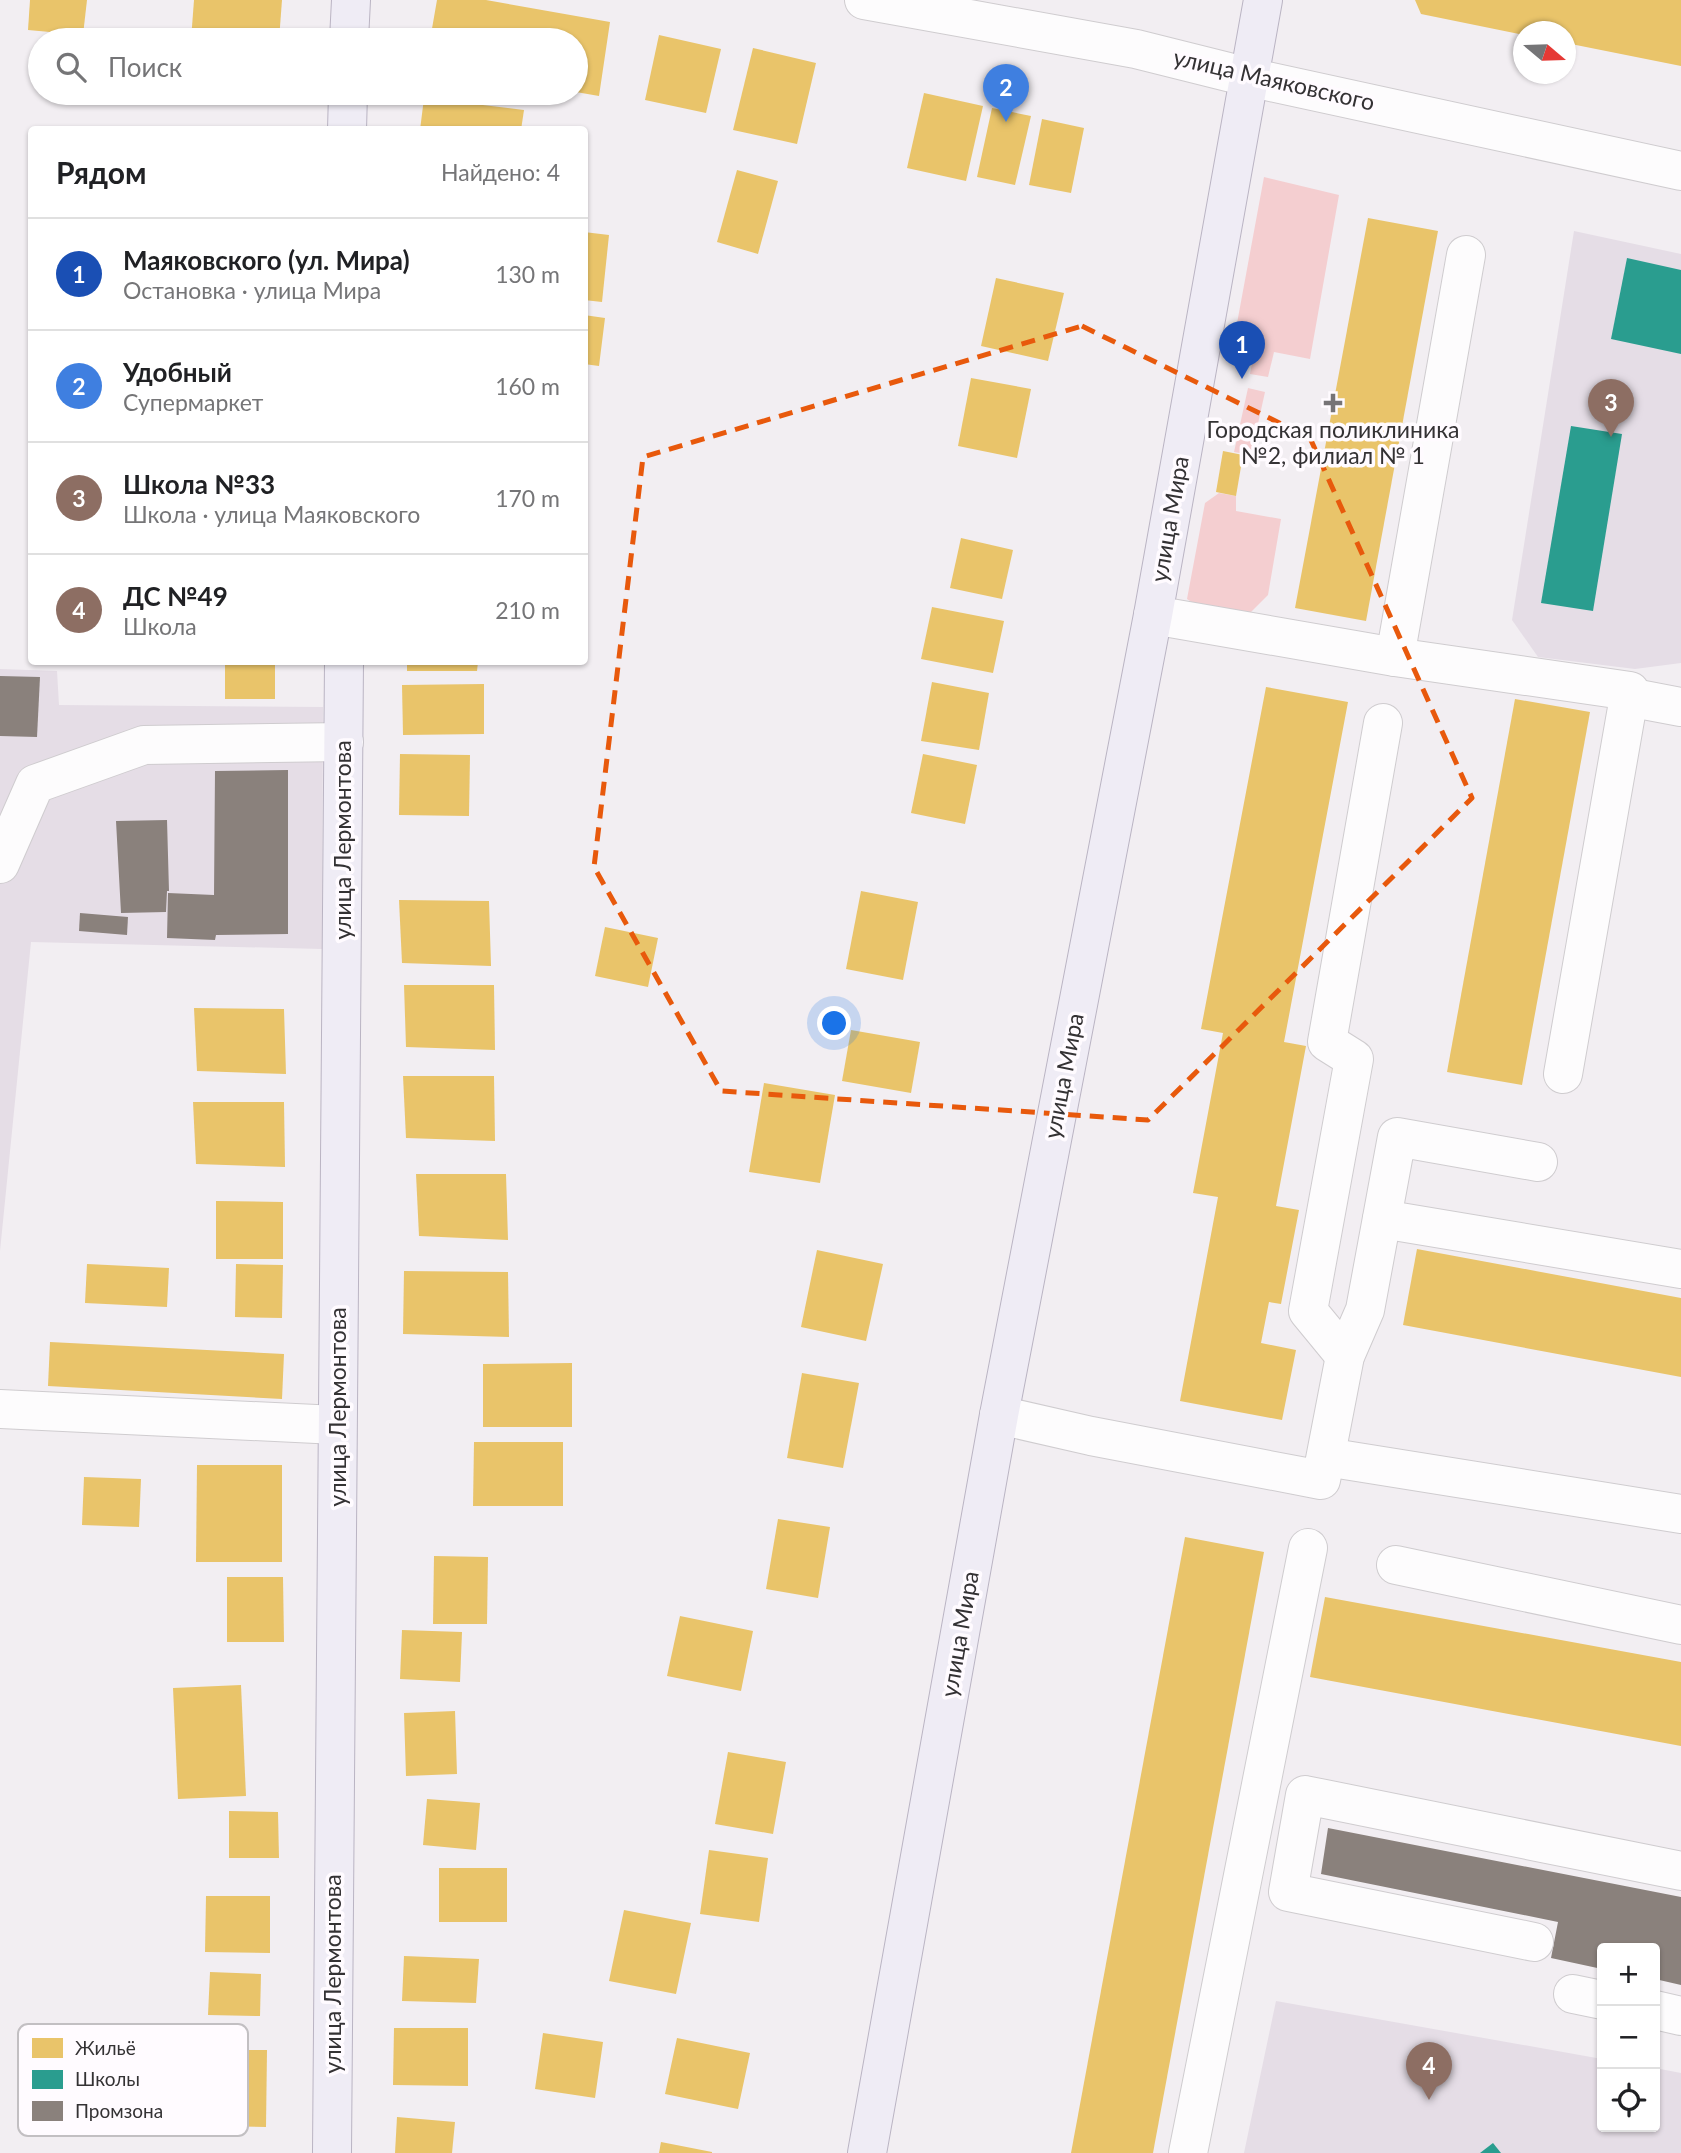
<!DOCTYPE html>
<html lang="ru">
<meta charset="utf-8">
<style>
body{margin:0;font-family:Lato,sans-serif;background:#f2f2f2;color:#202124}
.controls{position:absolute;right:21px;bottom:21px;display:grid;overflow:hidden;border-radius:7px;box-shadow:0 2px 5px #0004}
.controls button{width:63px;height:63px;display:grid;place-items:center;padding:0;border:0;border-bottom:2px solid #e0e0e0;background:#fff;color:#202124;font:35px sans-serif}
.compass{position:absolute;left:1513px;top:21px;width:63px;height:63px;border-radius:50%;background:#fff;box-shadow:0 2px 5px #0004;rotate:109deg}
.you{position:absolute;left:835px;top:1024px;width:24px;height:24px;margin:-18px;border:5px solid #fff;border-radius:50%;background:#1a73e8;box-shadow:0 0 0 10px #1a73e833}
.badge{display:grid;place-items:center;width:46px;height:46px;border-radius:50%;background:#db2777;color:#fff;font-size:23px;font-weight:700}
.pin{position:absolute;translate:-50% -58px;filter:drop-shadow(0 2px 4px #0008)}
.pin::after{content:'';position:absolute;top:37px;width:24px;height:21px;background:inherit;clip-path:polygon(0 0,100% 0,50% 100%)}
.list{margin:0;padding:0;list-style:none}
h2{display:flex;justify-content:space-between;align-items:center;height:91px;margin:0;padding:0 28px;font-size:30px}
h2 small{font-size:23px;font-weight:400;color:#757577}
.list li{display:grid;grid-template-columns:46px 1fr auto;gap:21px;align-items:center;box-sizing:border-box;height:112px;padding:0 28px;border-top:2px solid #e0e0e0}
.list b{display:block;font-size:26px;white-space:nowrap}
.list p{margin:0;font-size:23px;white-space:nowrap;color:#757577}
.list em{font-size:23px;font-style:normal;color:#757577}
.icon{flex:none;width:38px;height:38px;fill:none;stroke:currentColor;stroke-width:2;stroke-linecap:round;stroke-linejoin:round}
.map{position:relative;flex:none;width:1681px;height:2153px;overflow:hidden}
.search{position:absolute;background:#fff;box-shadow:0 2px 5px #0004;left:28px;top:28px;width:560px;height:77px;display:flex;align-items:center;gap:18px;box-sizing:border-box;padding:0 24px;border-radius:38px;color:#757577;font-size:26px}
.panel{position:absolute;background:#fff;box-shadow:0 2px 5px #0004;left:28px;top:126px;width:560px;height:539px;border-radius:7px}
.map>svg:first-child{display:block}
</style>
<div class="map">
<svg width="1681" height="2153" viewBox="0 0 1681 2153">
<rect width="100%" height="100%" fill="#f2eef2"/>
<g fill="#e5dde6">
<polygon points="1574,231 1681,254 1681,663 1635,669 1538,657 1512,620"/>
<polygon points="0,669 57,671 59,705 323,707 322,949 31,942 0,1251"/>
<polygon points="1276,2001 1602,2059 1602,2127 1655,2127 1655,2068 1681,2073 1681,2153 1244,2153"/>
</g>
<g fill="#f4ced0">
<polygon points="1264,177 1339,195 1310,359 1274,352 1268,377 1250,374 1253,358 1233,345"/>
<polygon points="1248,388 1265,392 1251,455 1234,452"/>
<polygon points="1219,493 1236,496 1236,511 1281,519 1268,595 1249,614 1196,605 1187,599 1205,503"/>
</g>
<g fill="#e9c46a">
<polygon points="30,0 87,0 83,35 28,30"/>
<polygon points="194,0 282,0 279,40 191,40"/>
<polygon points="437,0 486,0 610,22 599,96 576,92 576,40 430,40"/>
<polygon points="1415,0 1681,0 1681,66 1566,43 1566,32 1524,32 1524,35 1421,14"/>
<polygon points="659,35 721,49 706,113 645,100"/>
<polygon points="753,48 816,63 797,144 733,130"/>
<polygon points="924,93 983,106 966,181 907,168"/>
<polygon points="424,98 524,110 521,130 420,130"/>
<polygon points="992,108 1031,116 1015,185 977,177"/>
<polygon points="1042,119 1084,128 1071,193 1029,185"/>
<polygon points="737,170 778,181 758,254 717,242"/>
<polygon points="1368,218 1438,231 1366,621 1295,608"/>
<polygon points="584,232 609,235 602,302 584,300"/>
<polygon points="996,278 1064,293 1048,361 981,346"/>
<polygon points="584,315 605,318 599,366 584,364"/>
<polygon points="971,378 1031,389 1017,458 958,446"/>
<polygon points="1223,451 1243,455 1236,496 1216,492"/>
<polygon points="961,538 1013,550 1002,599 950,588"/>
<polygon points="932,607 1004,621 993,673 921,659"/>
<rect x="225" y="662" width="50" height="37"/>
<polygon points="407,662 478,662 477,671 407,671"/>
<polygon points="932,682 989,693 979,750 921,741"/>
<polygon points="484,684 484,734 403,735 402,685"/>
<polygon points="1266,687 1348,702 1284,1042 1306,1046 1276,1206 1299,1210 1281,1304 1269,1302 1261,1343 1296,1350 1282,1420 1180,1401 1218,1197 1193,1193 1223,1033 1201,1029"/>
<polygon points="1515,699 1590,712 1522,1085 1447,1072"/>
<polygon points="400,754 470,755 469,816 399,815"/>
<polygon points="923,754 977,765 965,824 911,813"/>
<polygon points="861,891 918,902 903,980 846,969"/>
<polygon points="399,900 489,901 491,966 402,963"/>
<polygon points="605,927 658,938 648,987 595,976"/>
<polygon points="404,985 494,985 495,1050 406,1047"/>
<polygon points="194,1008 284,1009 286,1074 197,1071"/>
<polygon points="851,1030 920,1042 911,1093 842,1081"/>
<polygon points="403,1076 494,1076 495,1141 406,1138"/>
<polygon points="764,1083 835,1095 820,1183 749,1172"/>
<polygon points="193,1102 284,1102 285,1167 196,1164"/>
<polygon points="416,1174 506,1174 508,1240 419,1236"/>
<polygon points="216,1201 283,1202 283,1259 216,1259"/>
<polygon points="1417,1249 1681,1298 1681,1377 1403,1325"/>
<polygon points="817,1250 883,1264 866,1341 801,1327"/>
<polygon points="87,1264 169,1268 167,1307 85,1303"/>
<polygon points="236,1264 283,1265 282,1318 235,1317"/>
<polygon points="404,1271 508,1272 509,1337 403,1334"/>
<polygon points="50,1342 284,1354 282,1399 48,1386"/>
<polygon points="572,1363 572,1427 483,1427 483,1364"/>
<polygon points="802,1373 859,1383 843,1468 787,1458"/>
<polygon points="474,1442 563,1442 563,1506 473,1506"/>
<polygon points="197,1465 282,1465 282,1562 196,1562"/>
<polygon points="84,1477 141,1479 139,1527 82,1525"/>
<polygon points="778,1519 830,1527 818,1598 766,1589"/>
<polygon points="1185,1537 1264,1552 1153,2153 1071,2153"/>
<polygon points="434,1556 488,1557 487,1624 433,1624"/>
<polygon points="227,1577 283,1577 284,1642 227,1642"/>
<polygon points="1325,1597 1681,1662 1681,1746 1310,1677"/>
<polygon points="680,1616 753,1631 741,1691 667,1676"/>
<polygon points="402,1630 462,1632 460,1682 400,1679"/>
<polygon points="241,1685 246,1796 178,1799 173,1688"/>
<polygon points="455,1711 457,1774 406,1776 404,1713"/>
<polygon points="728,1752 786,1762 773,1834 715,1824"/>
<polygon points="427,1799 480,1803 476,1850 423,1845"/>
<polygon points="229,1811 278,1812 279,1858 229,1858"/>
<polygon points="709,1850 768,1858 759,1922 700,1914"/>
<rect x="439" y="1868" width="68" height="54"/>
<polygon points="206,1896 270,1896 270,1953 205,1952"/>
<polygon points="624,1910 691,1923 676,1994 609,1981"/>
<polygon points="404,1956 479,1959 476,2003 402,2001"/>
<polygon points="210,1972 261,1974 260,2016 208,2015"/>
<polygon points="394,2028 468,2028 468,2086 393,2085"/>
<polygon points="543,2033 603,2042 595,2098 535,2089"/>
<polygon points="677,2038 750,2053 738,2109 665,2094"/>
<polygon points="207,2050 267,2050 266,2127 207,2126"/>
<polygon points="397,2117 455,2122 452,2153 395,2153"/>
<polygon points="661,2142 712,2152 712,2153 659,2153"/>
</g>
<g fill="#2a9d8f">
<polygon points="1627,258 1681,270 1681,354 1611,339"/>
<polygon points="1571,426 1622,434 1593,611 1541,603"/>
<polygon points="1493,2143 1501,2153 1480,2153"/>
</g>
<g fill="#8a817c">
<polygon points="0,676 40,677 37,737 0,736"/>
<polygon points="288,770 288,934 216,935 215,940 167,938 168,893 214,895 215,771"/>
<polygon points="167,820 169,891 167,891 166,912 121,913 116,821"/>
<polygon points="80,913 128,917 127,935 79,931"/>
<polygon points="1328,1828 1681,1897 1681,1985 1655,1979 1655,1948 1602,1948 1602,1969 1551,1958 1558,1922 1321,1874"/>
</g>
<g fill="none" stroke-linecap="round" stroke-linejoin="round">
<defs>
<g id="minor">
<polyline points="864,0 1136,49 1248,77 1681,171"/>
<polyline points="1153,615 1395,657 1630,691 1563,1074"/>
<polyline points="1395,657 1466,255"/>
<polyline points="1628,697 1681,707"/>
<polyline points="0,864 35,784 144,745 344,742"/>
<polyline points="1382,1219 1681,1269"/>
<polyline points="1345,1356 1308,1311 1354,1059 1327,1042 1383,723"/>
<polyline points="0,1409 337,1425"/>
<polyline points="999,1415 1091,1436 1321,1480 1345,1356 1365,1310 1397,1137 1538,1162"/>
<polyline points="1326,1457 1681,1514"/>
<polyline points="1396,1565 1681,1625"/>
<polyline points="1534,1942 1288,1892 1305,1795 1681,1871"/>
<polyline points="1573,1994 1602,2000"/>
<polyline points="1655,2010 1681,2016"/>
<polyline points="1188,2153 1308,1548"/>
</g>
<g id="major">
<polyline points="349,40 351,0"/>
<polyline points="347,130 348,93"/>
<polyline points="332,2153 344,662"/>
<polyline points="867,2153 999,1415 1153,615 1263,0"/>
</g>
</defs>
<use href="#minor" stroke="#cfcccf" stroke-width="40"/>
<use href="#major" stroke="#bab4c3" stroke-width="40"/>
<use href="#minor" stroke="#fdfcfd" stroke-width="38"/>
<use href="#major" stroke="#efecf5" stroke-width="38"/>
</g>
<path fill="none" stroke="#e8590c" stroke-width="5" stroke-dasharray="14 9" stroke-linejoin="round" d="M 1082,326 L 1310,438 L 1472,798 L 1148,1120 L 721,1091 L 594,867 L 643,457 Z"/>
<path fill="#767476" stroke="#fffbff" stroke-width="2.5" d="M1329.5 392.5h7v7h7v7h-7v7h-7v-7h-7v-7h7z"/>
<g text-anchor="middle" stroke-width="7" stroke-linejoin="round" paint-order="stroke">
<g font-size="23" fill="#343234" stroke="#fffbff">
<text transform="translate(1274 80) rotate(13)" y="8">улица Маяковского</text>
<text transform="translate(1170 519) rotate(-80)" y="8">улица Мира</text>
<text transform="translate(343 840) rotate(-90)" y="8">улица Лермонтова</text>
<text transform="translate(1064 1076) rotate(-79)" y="8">улица Мира</text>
<text transform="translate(338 1407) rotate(-90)" y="8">улица Лермонтова</text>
<text transform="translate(960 1634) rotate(-80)" y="8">улица Мира</text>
<text transform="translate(333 1974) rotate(-90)" y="8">улица Лермонтова</text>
</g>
<g font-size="23" fill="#343234" stroke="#fffbff">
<text x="1333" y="438">Городская поликлиника<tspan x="1333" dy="26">№2, филиал № 1</tspan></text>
</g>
</g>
<rect x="18" y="2024" width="230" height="112" rx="10" fill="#fffbff" stroke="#c2bfc2" stroke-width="2"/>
<rect x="32" y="2038" width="31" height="20" fill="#e9c46a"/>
<rect x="32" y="2070" width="31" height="19" fill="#2a9d8f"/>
<rect x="32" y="2101" width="31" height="20" fill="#8a817c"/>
<g font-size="19" fill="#343234">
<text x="75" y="2055">Жильё</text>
<text x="75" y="2086">Школы</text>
<text x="75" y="2118">Промзона</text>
</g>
</svg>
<div class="controls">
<button>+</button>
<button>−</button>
<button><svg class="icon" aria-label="locate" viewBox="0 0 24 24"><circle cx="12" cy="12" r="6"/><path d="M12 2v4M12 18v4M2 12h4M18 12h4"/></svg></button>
</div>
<svg class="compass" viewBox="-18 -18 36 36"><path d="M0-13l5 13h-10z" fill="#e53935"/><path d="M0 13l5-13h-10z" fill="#757577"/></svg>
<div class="you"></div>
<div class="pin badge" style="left:1242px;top:379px;background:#1a4fb4">1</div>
<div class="pin badge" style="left:1006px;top:122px;background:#3f7fe0">2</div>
<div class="pin badge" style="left:1611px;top:437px;background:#8d6e63">3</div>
<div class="pin badge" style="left:1429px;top:2100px;background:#8d6e63">4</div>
<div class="search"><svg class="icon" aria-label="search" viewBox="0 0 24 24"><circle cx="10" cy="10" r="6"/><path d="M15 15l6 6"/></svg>Поиск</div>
<section class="panel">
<h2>Рядом<small>Найдено: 4</small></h2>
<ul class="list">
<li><span class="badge" style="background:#1a4fb4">1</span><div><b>Маяковского (ул. Мира)</b><p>Остановка · улица Мира</p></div><em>130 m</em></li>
<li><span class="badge" style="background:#3f7fe0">2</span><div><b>Удобный</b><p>Супермаркет</p></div><em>160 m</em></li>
<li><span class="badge" style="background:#8d6e63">3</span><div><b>Школа №33</b><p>Школа · улица Маяковского</p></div><em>170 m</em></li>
<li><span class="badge" style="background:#8d6e63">4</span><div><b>ДС №49</b><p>Школа</p></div><em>210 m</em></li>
</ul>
</section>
</div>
